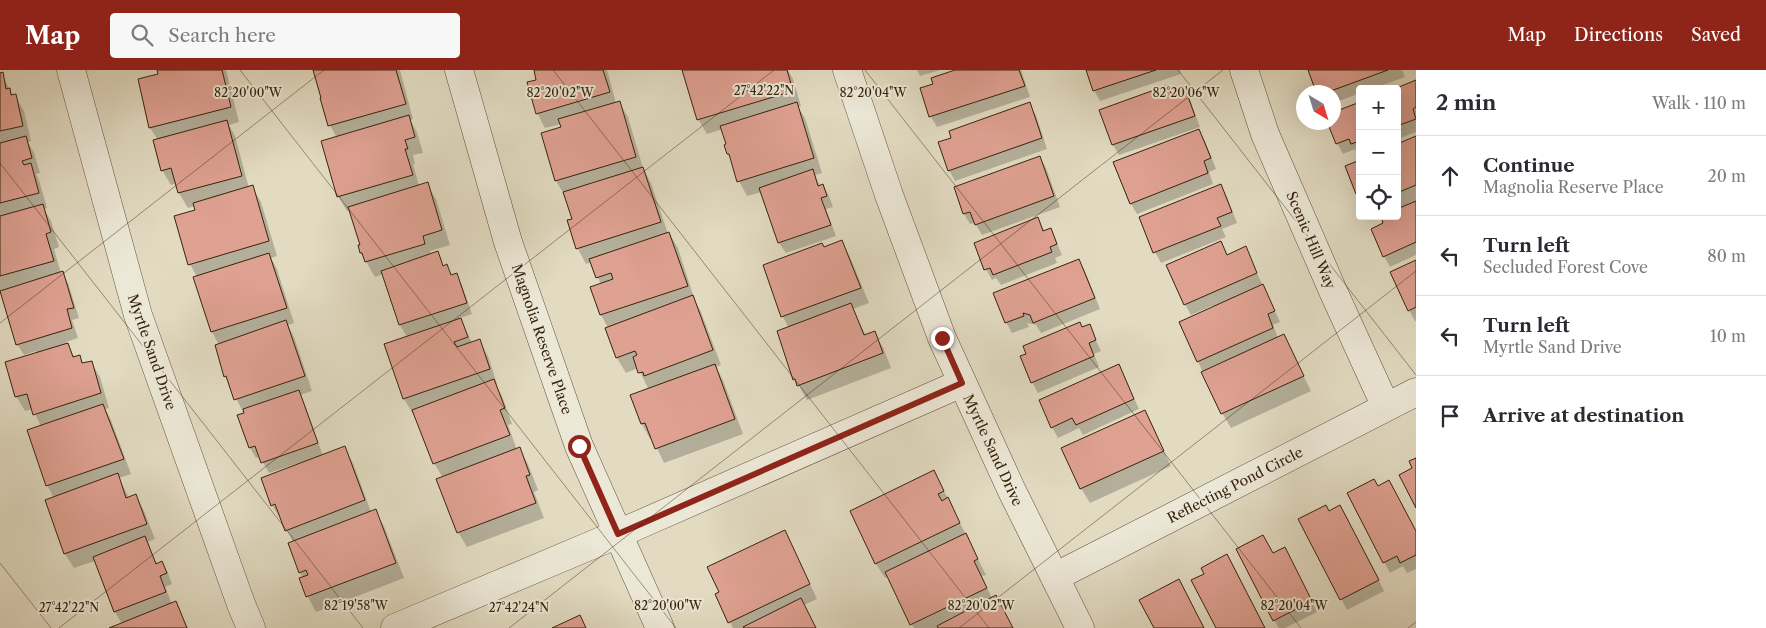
<!DOCTYPE html>
<meta charset="utf-8">
<style>
body{margin:0;font-family:"Libre Caslon Text",serif;background:#f7f7f7;color:#2b2b33}
.controls{position:absolute;right:15px;top:15px;display:grid;overflow:hidden;border-radius:5px;box-shadow:0 5px 20px #0002}
.controls button{width:45px;height:45px;display:grid;place-items:center;padding:0;border:0;border-bottom:1px solid #e1e1e2;background:#fff;color:#2b2b33;font:25px sans-serif}
.compass{position:absolute;left:1296px;top:15px;width:45px;height:45px;border-radius:50%;background:#fff;box-shadow:0 5px 20px #0002;rotate:142deg}
.stop{position:absolute;width:15px;height:15px;margin:-11px;border:4px solid #8f2418;border-radius:50%;background:#fff}
.stop.end{background:#8f2418;border-color:#fff;box-shadow:0 1px 5px #0008}
.list{margin:0;padding:0;list-style:none}
h2{display:flex;justify-content:space-between;align-items:center;height:65px;margin:0;padding:0 20px;font-size:21px}
h2 small{font-size:16px;font-weight:400;color:#7c7c81}
.list li{display:grid;grid-template-columns:32px 1fr auto;gap:15px;align-items:center;box-sizing:border-box;height:80px;padding:0 20px;border-top:1px solid #e1e1e2}
.list b{display:block;font-size:19px;white-space:nowrap}
.list p{margin:0;font-size:16px;white-space:nowrap;color:#7c7c81}
.list em{font-size:16px;font-style:normal;color:#7c7c81}
.icon{flex:none;width:28px;height:28px;fill:none;stroke:currentColor;stroke-width:2;stroke-linecap:round;stroke-linejoin:round}
.map{position:relative;flex:none;width:1416px;height:558px;overflow:hidden}
header{display:flex;align-items:center;gap:30px;box-sizing:border-box;height:70px;padding:0 25px;background:#8f2418;color:#fff}
header strong{font-size:24px}
nav{display:flex;gap:28px;margin-inline-start:auto;font-size:18px}
.search{width:350px;height:45px;background:#f7f7f7;display:flex;align-items:center;gap:12px;box-sizing:border-box;padding:0 18px;border-radius:5px;color:#7c7c81;font-size:19px}
main{display:flex}
aside{flex:1;background:#fff}
.map>svg:first-child{display:block}
</style>
<header>
<strong>Map</strong>
<div class="search"><svg class="icon" aria-label="search" viewBox="0 0 24 24"><circle cx="10" cy="10" r="6"/><path d="M15 15l6 6"/></svg>Search here</div>
<nav><a>Map</a><a>Directions</a><a>Saved</a></nav>
</header>
<main>
<div class="map">
<svg width="1416" height="558" viewBox="0 0 1416 558">
<rect width="100%" height="100%" fill="#e2dbc2"/>
<filter id="stains"><feTurbulence type="fractalNoise" baseFrequency=".004" numOctaves="4"/><feColorMatrix values="0 0 0 0 .2 0 0 0 0 .09 0 0 0 0 .02 0 0 0 .5 -.17"/></filter>
<radialGradient id="worn" r=".72"><stop offset=".6" stop-color="#630" stop-opacity="0"/><stop offset="1" stop-color="#630" stop-opacity=".3"/></radialGradient>
<g fill="#0003">
<polygon points="158,0 226,0 239,52 229,55 235,66 249,118 252,117 261,132 277,186 271,188 277,199 294,253 288,255 294,267 312,321 300,325 304,332 323,386 344,378 353,393 371,442 375,441 384,456 404,508 316,542 308,527 301,509 303,508 300,502 293,472 282,450 281,450 272,435 296,396 296,394 269,403 260,387 256,388 250,378 239,346 244,344 225,306 219,275 212,262 197,207 190,194 196,141 195,136 188,138 179,123 177,113 171,115 162,100 158,70 150,58 139,10 160,5"/>
<polygon points="314,0 400,0 413,49 410,50 417,62 423,83 413,85 415,94 413,94 419,116 427,114 436,129 450,175 430,181 431,185 437,183 444,197 447,196 452,206 456,205 462,215 472,244 460,248 472,273 479,271 488,286 497,314 496,315 502,326 512,354 508,355 517,380 519,379 528,394 538,420 534,422 544,448 467,477 458,462 443,408 434,393 415,343 413,344 404,329 385,275 407,267 400,255 383,204 375,207 361,183 361,176 350,140 347,141 338,126 337,68 330,55"/>
<polygon points="535,0 607,0 616,33 619,32 628,47 643,98 651,113 668,164 669,163 678,178 695,231 701,242 721,295 716,297 723,310 743,364 664,393 652,368 650,369 642,354 649,320 638,298 626,303 617,288 606,259 608,258 601,245 592,218 601,215 592,192 586,194 578,179 569,151 574,150 565,126 556,111 542,64 562,58 561,54 545,58 537,43 538,11"/>
<polygon points="684,0 788,0 793,9 801,36 798,37 805,48 822,103 815,105 820,116 823,115 829,126 833,137 826,139 836,166 786,183 779,173 762,122 747,126 739,111 733,93 728,84 727,74 723,59 707,64 698,49"/>
<polygon points="917,0 940,0 920,6"/>
<polygon points="959,0 1021,0 1030,27 937,57 931,47 922,19 934,15"/>
<polygon points="1088,0 1180,0 1181,4 1100,31 1094,20"/>
<polygon points="1310,0 1402,0 1405,7 1372,19 1360,19 1360,23 1334,33 1334,22 1318,22"/>
<polygon points="0,4 2,4 13,26 15,26 24,41 31,71 28,72 34,83 40,103 36,104 39,110 47,138 44,139 51,151 59,177 54,179 61,203 62,203 68,213 79,248 72,250 78,268 66,272 75,288 79,286 84,294 91,292 100,307 109,338 105,339 111,350 131,404 119,408 129,428 136,426 144,441 155,469 147,472 157,494 162,493 168,503 172,514 165,517 172,534 175,533 188,558 112,558 122,554 115,542 95,491 74,498 65,484 46,430 54,428 47,415 41,357 33,339 25,341 16,326 36,284 36,281 24,285 17,274 1,223 0,224"/>
<polygon points="1416,11 1416,62 1397,69 1397,19"/>
<polygon points="1168,17 1172,24 1184,19 1190,30 1200,57 1119,85 1113,75 1101,40"/>
<polygon points="1360,33 1360,84 1358,84 1355,79 1343,84 1337,73 1334,44"/>
<polygon points="1029,34 1036,45 1047,79 955,111 949,100 953,68"/>
<polygon points="1199,60 1205,71 1216,99 1209,102 1213,114 1137,144 1131,134"/>
<polygon points="1416,68 1416,185 1390,197 1384,186 1385,154 1382,147 1377,149 1376,146 1397,146 1397,75"/>
<polygon points="1040,87 1046,98 1060,137 982,165 975,153 970,154 964,144"/>
<polygon points="1221,116 1227,127 1237,153 1222,159 1226,167 1161,193 1155,182"/>
<polygon points="1038,149 1045,162 1050,160 1056,171 1062,185 1055,188 1057,193 1001,215 996,208 992,210 986,199"/>
<polygon points="842,172 850,187 869,233 853,239 866,266 874,263 883,277 891,298 807,330 795,309 789,258 783,247 764,196"/>
<polygon points="1220,172 1228,186 1245,178 1280,252 1273,255 1278,268 1283,265 1311,321 1231,358 1222,343 1180,253 1213,238 1212,236 1191,245 1185,234"/>
<polygon points="1079,191 1085,201 1100,239 1041,263 1036,255 1027,253 1029,257 1012,263 1006,252"/>
<polygon points="1416,191 1416,251 1415,251 1409,240"/>
<polygon points="1089,256 1101,281 1094,284 1099,297 1038,323 1032,312 1082,258"/>
<polygon points="1119,296 1139,339 1083,365 1079,358 1058,368 1052,357"/>
<polygon points="1145,341 1171,396 1090,433 1081,418"/>
<polygon points="934,401 986,505 981,506 992,528 1013,558 914,558 888,507 885,508 876,494 851,442"/>
<polygon points="1378,418 1416,463 1416,499 1407,503 1403,496 1390,503 1349,424"/>
<polygon points="1329,442 1346,447 1384,521 1347,540 1300,449"/>
<polygon points="793,477 817,529 804,535 816,558 733,558 730,552"/>
<polygon points="1273,485 1290,489 1317,542 1285,558 1279,558 1274,550"/>
</g>
<g fill="#dfa192" stroke="#36230b">
<polygon points="157,0 222,0 231,37 149,58 138,9 158,4"/>
<polygon points="313,0 396,0 406,34 328,56 320,28 321,28"/>
<polygon points="534,0 603,0 610,22 536,44 527,12 536,10"/>
<polygon points="682,0 787,0 793,21 697,50"/>
<polygon points="955,0 1019,0 1025,16 929,47 920,18 933,14 931,8"/>
<polygon points="1086,0 1156,0 1093,21"/>
<polygon points="1308,0 1388,0 1328,22 1316,22"/>
<polygon points="3,2 6,19 10,18 11,25 16,24 23,56 0,61 0,3"/>
<polygon points="1416,10 1416,37 1413,39 1416,49 1397,56 1397,19 1394,19"/>
<polygon points="1168,15 1171,23 1185,18 1195,46 1112,75 1099,40"/>
<polygon points="620,31 636,87 555,111 541,63 561,57 558,49"/>
<polygon points="797,32 814,88 737,112 729,84 727,84 724,75 726,74 720,56"/>
<polygon points="1030,32 1042,68 948,101 938,72 951,68 949,61"/>
<polygon points="1360,32 1360,71 1351,74 1349,69 1336,74 1327,52 1334,52 1334,42"/>
<polygon points="409,45 415,67 405,70 408,79 405,79 413,105 337,127 321,71"/>
<polygon points="227,50 242,106 178,123 171,98 161,101 153,70"/>
<polygon points="1199,59 1211,88 1204,91 1208,103 1130,134 1113,92"/>
<polygon points="26,66 32,88 22,91 24,95 31,93 39,123 0,133 0,73"/>
<polygon points="1416,66 1416,115 1397,123 1397,74"/>
<polygon points="1040,86 1054,126 975,155 970,142 963,144 954,117"/>
<polygon points="1360,90 1360,122 1356,124 1345,96"/>
<polygon points="643,97 661,152 576,179 567,150 572,149 563,122"/>
<polygon points="813,99 818,116 823,114 827,126 821,128 831,155 778,173 759,118"/>
<polygon points="428,112 442,160 423,166 425,174 365,192 362,183 360,183 358,175 360,175 348,137"/>
<polygon points="1221,114 1232,142 1217,148 1221,156 1153,183 1139,147"/>
<polygon points="253,115 269,171 188,195 174,146 195,140 193,133"/>
<polygon points="1416,131 1416,172 1383,187 1371,159 1383,153 1381,146 1397,146 1397,139"/>
<polygon points="43,134 51,162 46,164 54,191 0,206 0,146"/>
<polygon points="1038,147 1043,161 1051,158 1057,174 1050,177 1052,182 993,205 990,198 984,200 974,173"/>
<polygon points="669,162 688,216 600,245 590,217 613,209 611,203 596,208 589,189"/>
<polygon points="842,170 861,218 781,247 763,195 822,173 824,177"/>
<polygon points="1221,171 1227,185 1246,176 1257,203 1184,235 1166,195"/>
<polygon points="438,181 443,196 447,194 451,205 457,203 467,233 399,255 381,201"/>
<polygon points="269,183 287,238 211,262 193,207"/>
<polygon points="1079,189 1095,228 1033,253 1030,245 1023,243 1024,246 1005,253 993,223"/>
<polygon points="1416,190 1416,237 1408,241 1390,202"/>
<polygon points="63,201 74,238 67,239 72,258 16,275 0,221"/>
<polygon points="1263,214 1275,241 1268,244 1273,258 1197,292 1179,252"/>
<polygon points="693,225 713,280 644,306 643,302 638,303 633,287 637,285 635,281 616,288 605,258"/>
<polygon points="851,233 864,265 875,261 883,283 797,316 795,309 793,310 777,261"/>
<polygon points="461,248 468,267 454,272 457,277 480,269 490,299 403,329 384,274"/>
<polygon points="286,250 305,306 234,330 226,306 224,307 215,275"/>
<polygon points="1080,252 1082,257 1090,254 1096,270 1089,273 1094,286 1031,313 1020,286 1026,284 1023,276"/>
<polygon points="1284,264 1304,306 1221,344 1201,302"/>
<polygon points="68,273 73,287 80,285 82,293 92,291 101,323 33,345 27,324 15,327 5,292"/>
<polygon points="715,294 735,349 655,379 645,353 641,354 630,325"/>
<polygon points="1119,294 1134,329 1076,355 1072,348 1051,358 1039,330"/>
<polygon points="494,309 505,338 500,340 510,365 433,394 412,340"/>
<polygon points="299,320 318,373 261,393 255,376 249,378 237,345 244,343 243,339"/>
<polygon points="103,334 124,389 46,416 27,360"/>
<polygon points="1145,340 1164,381 1080,419 1061,378"/>
<polygon points="345,376 365,430 285,461 275,434 271,436 261,408"/>
<polygon points="520,377 530,405 526,406 536,433 457,463 436,409"/>
<polygon points="1416,388 1416,438 1399,405 1412,398 1409,391"/>
<polygon points="934,400 944,421 938,424 942,431 948,427 960,453 875,494 850,441"/>
<polygon points="118,403 126,428 136,424 147,454 64,484 45,430"/>
<polygon points="1374,409 1378,416 1389,410 1416,461 1416,485 1400,493 1397,486 1383,493 1347,423"/>
<polygon points="1326,435 1329,441 1340,435 1379,510 1340,530 1298,449"/>
<polygon points="376,439 396,493 306,527 299,508 308,505 306,500 299,503 288,473"/>
<polygon points="785,460 810,514 728,553 715,524 719,522 707,497"/>
<polygon points="966,463 978,489 974,491 987,518 910,555 885,502"/>
<polygon points="1263,465 1273,483 1285,477 1312,531 1273,551 1236,479"/>
<polygon points="145,466 156,494 162,491 167,503 160,506 166,522 114,542 93,487"/>
<polygon points="1227,484 1265,558 1216,558 1191,510 1204,504 1201,498"/>
<polygon points="1179,509 1204,558 1154,558 1139,530"/>
<polygon points="996,525 1013,558 938,558 937,556"/>
<polygon points="801,528 816,558 744,558 743,557"/>
<polygon points="176,531 187,558 109,558"/>
<polygon points="580,545 586,558 552,558"/>
</g>
<g fill="none" stroke-linecap="round" stroke-linejoin="round">
<defs>
<g id="minor">
<polyline points="71,0 138,245 241,534 251,558"/>
<polyline points="459,0 508,172 579,376 660,558"/>
<polyline points="847,0 889,125 942,268 1012,421 1080,558"/>
<polyline points="1244,0 1265,64 1333,221 1386,337"/>
<polyline points="1055,507 1416,322"/>
<polyline points="395,558 618,464 962,313"/>
</g>
</defs>
<use href="#minor" stroke="#615139" stroke-width="29"/>
<use href="#minor" stroke="#ece8d7" stroke-width="28"/>
</g>
<g fill="none" stroke-linecap="round" stroke-linejoin="round">
<polyline stroke="#8f2418" stroke-width="6" points="579,376 618,464 962,313 942,268"/>
</g>
<path fill="none" stroke="#36230b" stroke-width="1" stroke-opacity="0.45" d="M 240,0 L 676,558M 553,0 L 989,558M 865,0 L 1301,558M 1178,0 L 1416,305M 0,93 L 363,558M 0,253 L 324,0M 0,493 L 51,558M 59,558 L 774,0M 509,558 L 1223,0M 959,558 L 1416,201M 1408,558 L 1416,552"/>
<g text-anchor="middle" stroke-width="4" stroke-linejoin="round" paint-order="stroke">
<g font-size="14" fill="#36230b" stroke="#ece8d7">
<text transform="translate(1311 170) rotate(67)" y="5">Scenic Hill Way</text>
<text transform="translate(542 269) rotate(71)" y="5">Magnolia Reserve Place</text>
<text transform="translate(152 282) rotate(71)" y="5">Myrtle Sand Drive</text>
<text transform="translate(993 380) rotate(65)" y="5">Myrtle Sand Drive</text>
<text transform="translate(1235 415) rotate(-27)" y="5">Reflecting Pond Circle</text>
</g>
</g>
<g font-size="12" text-anchor="middle" fill="#36230b" stroke="#ece8d7" stroke-width="4" stroke-linejoin="round" paint-order="stroke">
<text x="764" y="25">27°42'22"N</text>
<text x="248" y="27">82°20'00"W</text>
<text x="560" y="27">82°20'02"W</text>
<text x="873" y="27">82°20'04"W</text>
<text x="1186" y="27">82°20'06"W</text>
<text x="356" y="540">82°19'58"W</text>
<text x="668" y="540">82°20'00"W</text>
<text x="981" y="540">82°20'02"W</text>
<text x="1294" y="540">82°20'04"W</text>
<text x="69" y="542">27°42'22"N</text>
<text x="519" y="542">27°42'24"N</text>
</g>
<rect width="100%" height="100%" filter="url(#stains)"/>
<rect width="100%" height="100%" fill="url(#worn)"/>
</svg>
<div class="controls">
<button>+</button>
<button>−</button>
<button><svg class="icon" aria-label="locate" viewBox="0 0 24 24"><circle cx="12" cy="12" r="6"/><path d="M12 2v4M12 18v4M2 12h4M18 12h4"/></svg></button>
</div>
<svg class="compass" viewBox="-18 -18 36 36"><path d="M0-13l5 13h-10z" fill="#e53935"/><path d="M0 13l5-13h-10z" fill="#7c7c81"/></svg>
<div class="stop" style="left:579px;top:376px"></div>
<div class="stop end" style="left:942px;top:268px"></div>
</div>
<aside>
<h2>2 min<small>Walk · 110 m</small></h2>
<ul class="list">
<li><svg class="icon" aria-label="ahead" viewBox="0 0 24 24"><path d="M12 20V5M6 11l6-6 6 6"/></svg><div><b>Continue</b><p>Magnolia Reserve Place</p></div><em>20 m</em></li>
<li><svg class="icon" aria-label="left" viewBox="0 0 24 24"><path d="M17 20v-9H6M10 6l-5 5 5 5"/></svg><div><b>Turn left</b><p>Secluded Forest Cove</p></div><em>80 m</em></li>
<li><svg class="icon" aria-label="left" viewBox="0 0 24 24"><path d="M17 20v-9H6M10 6l-5 5 5 5"/></svg><div><b>Turn left</b><p>Myrtle Sand Drive</p></div><em>10 m</em></li>
<li><svg class="icon" aria-label="arrive" viewBox="0 0 24 24"><path d="M6 21V4h12l-3 4 3 4H6"/></svg><div><b>Arrive at destination</b></div></li>
</ul>
</aside>
</main>
